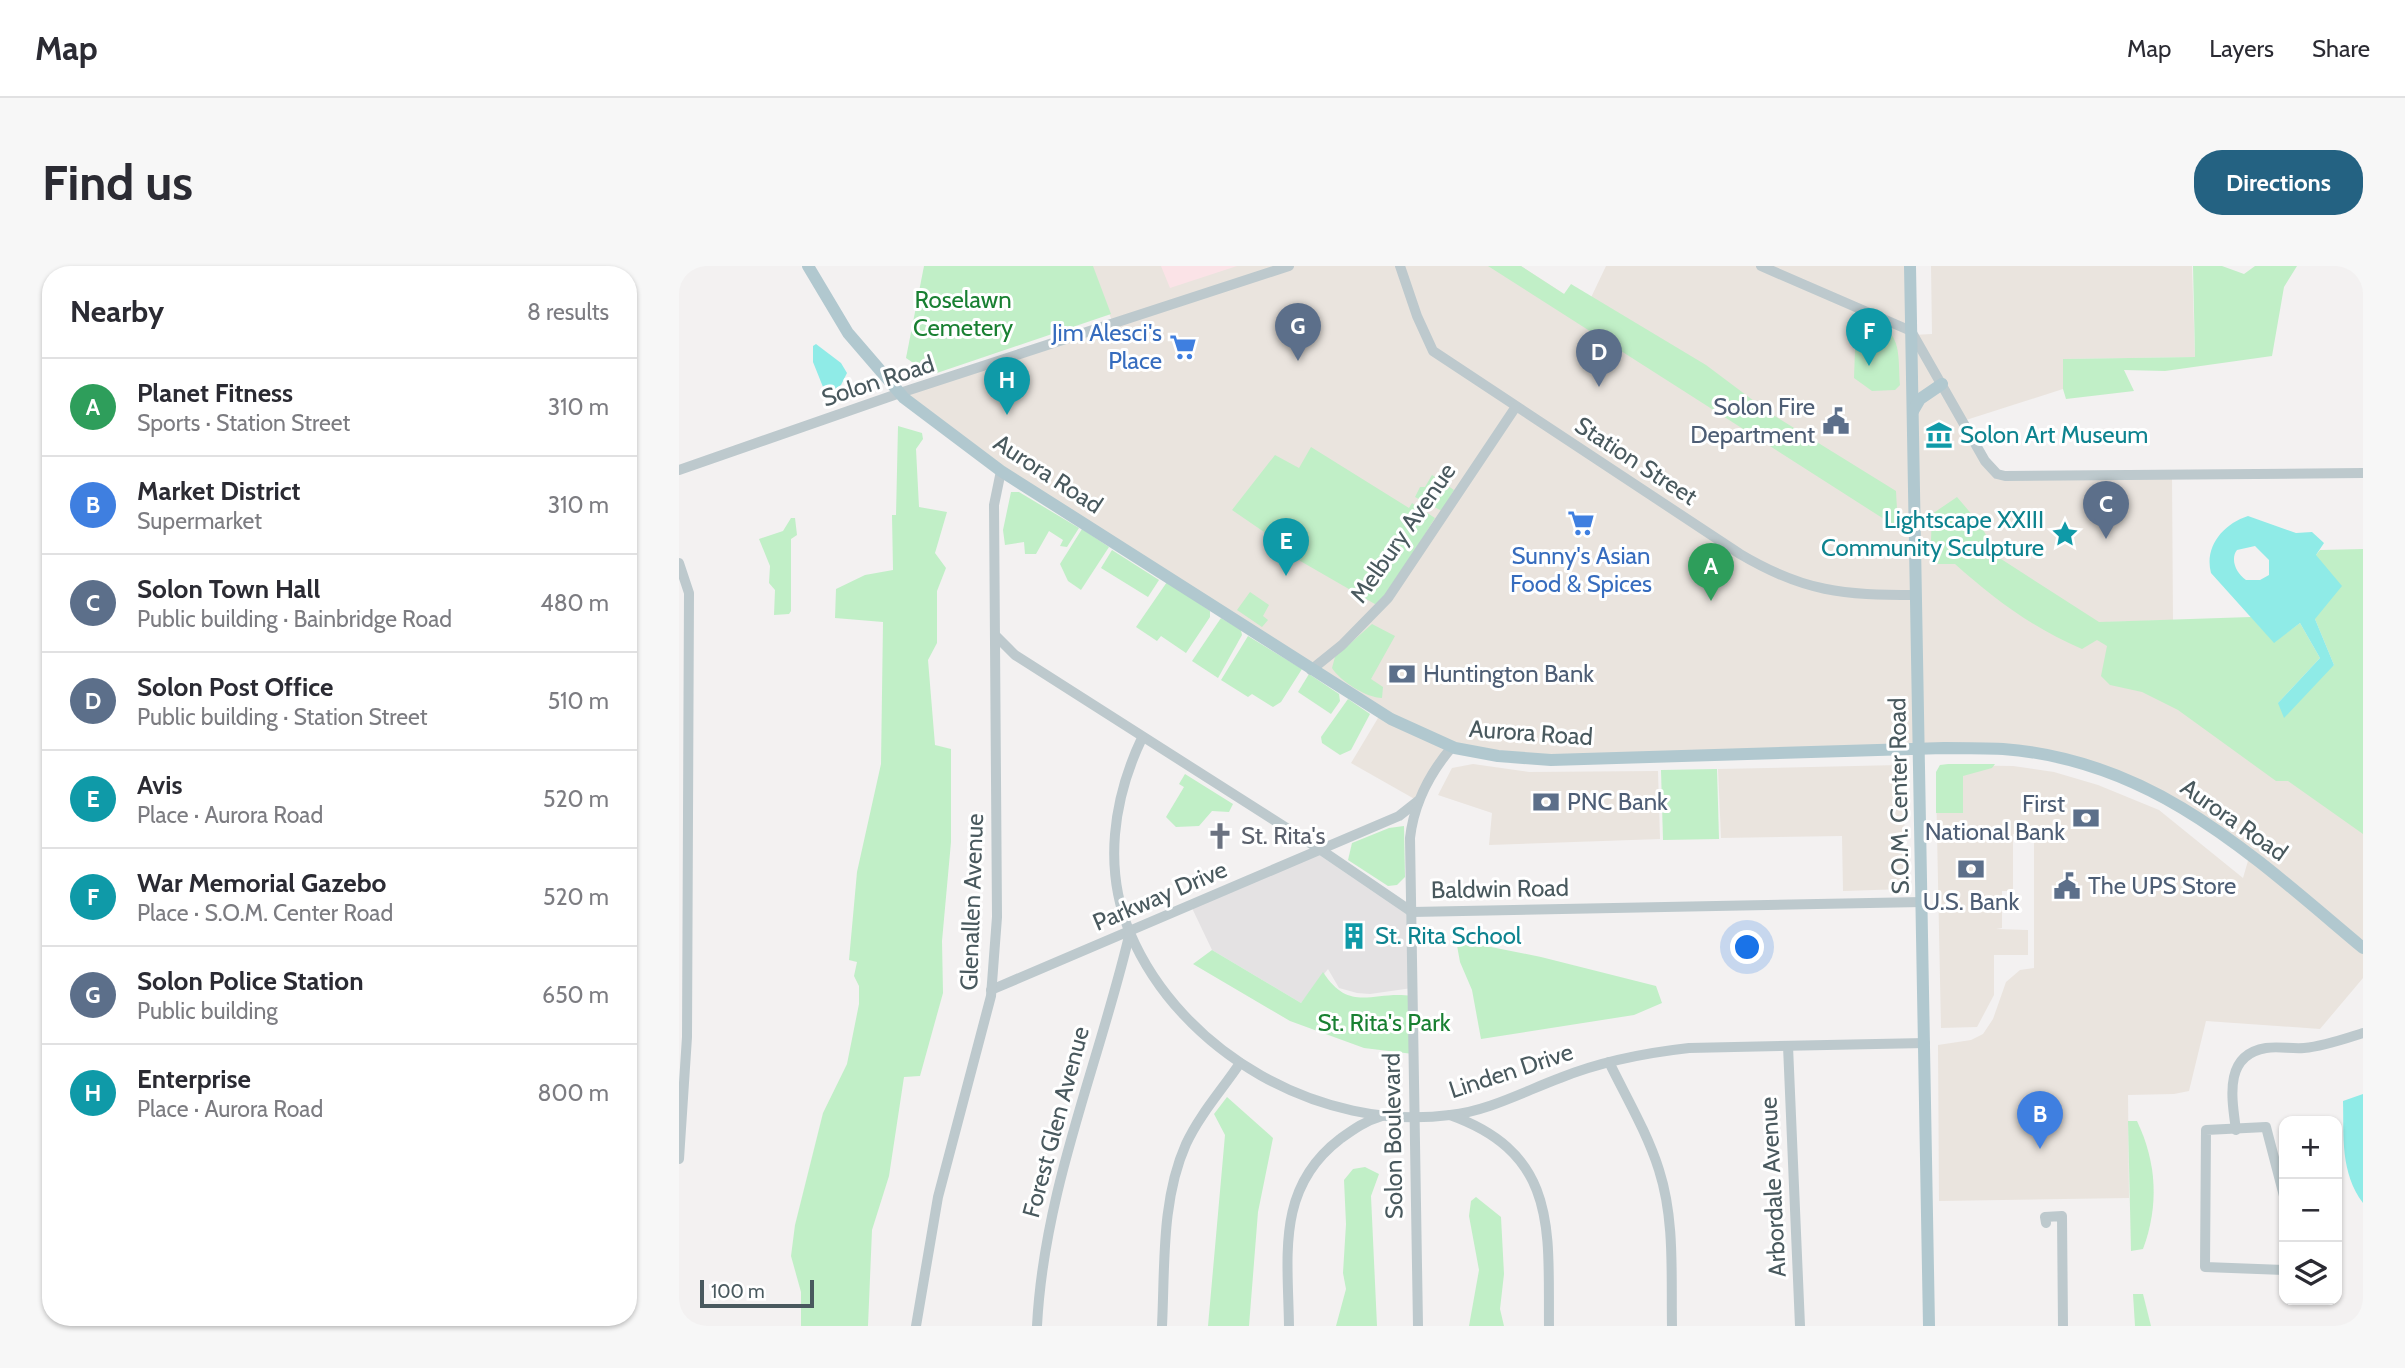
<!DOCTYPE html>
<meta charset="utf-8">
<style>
body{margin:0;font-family:Cabin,sans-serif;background:#f7f7f7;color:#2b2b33}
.controls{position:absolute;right:21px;bottom:21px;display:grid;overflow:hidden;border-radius:14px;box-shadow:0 2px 5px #0004}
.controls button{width:63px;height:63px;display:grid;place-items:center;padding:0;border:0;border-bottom:2px solid #e1e1e2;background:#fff;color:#2b2b33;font:35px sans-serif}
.scale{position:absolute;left:21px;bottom:18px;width:114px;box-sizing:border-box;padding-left:7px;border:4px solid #49595e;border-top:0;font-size:19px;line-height:24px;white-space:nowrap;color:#49595e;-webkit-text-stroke:5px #fff;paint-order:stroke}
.you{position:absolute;left:1069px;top:682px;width:24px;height:24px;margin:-18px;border:5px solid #fff;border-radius:50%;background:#1a73e8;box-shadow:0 0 0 10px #1a73e833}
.badge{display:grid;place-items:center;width:46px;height:46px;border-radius:50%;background:#246282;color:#fff;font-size:23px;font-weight:700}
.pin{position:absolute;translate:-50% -58px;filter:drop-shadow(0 2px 4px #0008)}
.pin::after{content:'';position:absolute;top:37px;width:24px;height:21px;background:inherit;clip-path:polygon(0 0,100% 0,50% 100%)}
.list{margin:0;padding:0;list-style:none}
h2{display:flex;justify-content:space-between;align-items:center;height:91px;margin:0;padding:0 28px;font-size:30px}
h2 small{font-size:23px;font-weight:400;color:#7c7c81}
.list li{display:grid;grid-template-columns:46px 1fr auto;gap:21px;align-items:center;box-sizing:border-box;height:98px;padding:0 28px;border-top:2px solid #e1e1e2}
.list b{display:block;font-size:26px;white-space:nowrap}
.list p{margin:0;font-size:23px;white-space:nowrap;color:#7c7c81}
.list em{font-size:23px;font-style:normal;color:#7c7c81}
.icon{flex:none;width:38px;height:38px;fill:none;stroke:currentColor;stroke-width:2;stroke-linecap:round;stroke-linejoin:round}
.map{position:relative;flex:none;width:1684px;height:1060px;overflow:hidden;border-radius:28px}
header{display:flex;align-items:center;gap:42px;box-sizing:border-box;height:98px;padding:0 35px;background:#fff;border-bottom:2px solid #e1e1e2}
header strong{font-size:33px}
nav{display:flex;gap:38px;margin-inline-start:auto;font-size:24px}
.intro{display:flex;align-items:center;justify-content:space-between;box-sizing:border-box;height:168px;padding:0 42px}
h1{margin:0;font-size:49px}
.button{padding:18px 32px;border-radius:28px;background:#246282;color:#fff;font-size:24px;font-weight:700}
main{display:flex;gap:42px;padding:0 42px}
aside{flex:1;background:#fff;border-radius:28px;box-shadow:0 2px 5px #0004}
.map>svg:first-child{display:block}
</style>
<header>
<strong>Map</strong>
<nav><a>Map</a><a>Layers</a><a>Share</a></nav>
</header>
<div class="intro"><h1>Find us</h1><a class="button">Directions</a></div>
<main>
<aside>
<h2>Nearby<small>8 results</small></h2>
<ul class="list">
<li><span class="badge" style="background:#2e9e5b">A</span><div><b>Planet Fitness</b><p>Sports · Station Street</p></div><em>310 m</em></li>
<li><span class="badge" style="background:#3f7fe0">B</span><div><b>Market District</b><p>Supermarket</p></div><em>310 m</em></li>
<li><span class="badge" style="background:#5c6f8a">C</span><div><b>Solon Town Hall</b><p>Public building · Bainbridge Road</p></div><em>480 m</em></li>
<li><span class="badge" style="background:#5c6f8a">D</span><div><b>Solon Post Office</b><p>Public building · Station Street</p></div><em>510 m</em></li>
<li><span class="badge" style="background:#0f9aa8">E</span><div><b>Avis</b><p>Place · Aurora Road</p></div><em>520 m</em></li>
<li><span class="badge" style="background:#0f9aa8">F</span><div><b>War Memorial Gazebo</b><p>Place · S.O.M. Center Road</p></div><em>520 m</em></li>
<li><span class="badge" style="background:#5c6f8a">G</span><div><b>Solon Police Station</b><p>Public building</p></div><em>650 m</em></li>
<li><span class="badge" style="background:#0f9aa8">H</span><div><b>Enterprise</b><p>Place · Aurora Road</p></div><em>800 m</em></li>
</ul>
</aside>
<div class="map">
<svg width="1684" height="1060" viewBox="0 0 1684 1060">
<rect width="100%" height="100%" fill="#f3f1f1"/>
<g fill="#eae4de">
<polygon points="413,0 842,0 907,42 927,0 1231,0 1233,69 1253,68 1252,0 1513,0 1516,91 1384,93 1384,123 1284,155 1318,208 1493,209 1494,354 1394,357 1684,545 1684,712 1641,763 1527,755 1510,825 1495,828 1449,829 1450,932 1260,935 1259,779 1292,774 1304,768 1314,753 1327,716 1341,704 1355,702 1355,568 1334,568 1334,625 1323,625 1323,662 1317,663 1349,664 1349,689 1315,689 1315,729 1298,761 1262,762 1257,517 1261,499 1334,500 1375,506 1419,519 1480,544 1564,612 1571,588 1433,508 1324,483 872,494 773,481 739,535 672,497 702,447 322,205 225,132 246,121 434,58"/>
<polygon points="794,498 850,506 979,505 981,573 810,579 813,547 759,529 773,502"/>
<polygon points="1220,499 1224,504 1227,623 1164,625 1163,570 1042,572 1039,503"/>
</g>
<polygon fill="#e4e2e3" points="636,586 727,648 733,722 691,728 678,727 660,722 649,703 622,737 533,684 512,640"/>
<polygon fill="#fbe3e7" points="482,0 558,0 491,22"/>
<g fill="#c1efc7">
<polygon points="245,0 414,0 432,48 252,109 227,92"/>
<polygon points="809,0 842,0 885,28 892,18 1027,99 1091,147 1217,225 1219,262"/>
<polygon points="1514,0 1543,0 1565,8 1576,0 1618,0 1605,21 1593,90 1486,105 1445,104 1455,125 1387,133 1384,123 1384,93 1516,91"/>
<path d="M 1183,49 C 1223,66 1219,79 1221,119 L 1216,124 L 1193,125 L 1175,112 L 1177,56 Z"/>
<polygon points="219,160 243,167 244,173 237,183 240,241 268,246 256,287 267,302 258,325 258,377 249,394 256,479 272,483 272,576 263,675 264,727 241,810 225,811 210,910 193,964 189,1060 122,1060 122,1026 112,990 116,959 144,847 168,798 180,738 180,720 175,710 178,696 170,694 178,606 202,498 204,356 156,352 157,323 186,309 214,304 213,249 217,249"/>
<polygon points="632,181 730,242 733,237 756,252 701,341 585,274 588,268 553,244 596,189 620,202"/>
<polygon points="753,209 775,224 763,245 736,231 741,221 746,221"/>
<polygon points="332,226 340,226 400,262 388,281 381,280 384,274 370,265 357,288 346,288 345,276 326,279 324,264"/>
<path d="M 1278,231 L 1301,258 L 1319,291 L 1420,356 L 1572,351 L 1595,376 L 1621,357 L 1641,392 L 1599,437 L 1655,399 L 1636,353 L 1637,289 L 1641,284 L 1684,283 L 1684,568 L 1609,515 L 1597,515 L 1499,444 L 1463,426 L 1431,419 L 1422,410 L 1428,380 L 1418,374 L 1403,383 C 1354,362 1315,333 1276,298 L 1257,298 L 1252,274 L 1253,248 Z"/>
<polygon points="112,252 116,252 118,269 112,273 112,345 110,348 95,349 96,324 90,317 91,300 80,273 104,265"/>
<polygon points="403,263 430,281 402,324 389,315 381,298"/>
<polygon points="433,284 480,314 469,331 422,302"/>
<polygon points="488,316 531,345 531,351 507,387 482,370 478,375 457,361"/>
<polygon points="571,326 590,339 584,350 589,354 583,361 558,344"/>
<polygon points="542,352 562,364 563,369 539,412 513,395"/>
<path d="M 693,358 L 716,370 L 692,413 L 704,421 L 703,432 C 688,432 661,415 653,402 L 656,391 Z"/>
<polygon points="569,370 623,403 602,436 594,441 573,428 569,431 542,414"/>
<polygon points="630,408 660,428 661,435 652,448 619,426"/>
<polygon points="669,433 691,448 672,484 661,489 643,477 642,471"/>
<polygon points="1269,498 1316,498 1313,502 1284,510 1284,547 1257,547 1257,506 1261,499"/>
<polygon points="1038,503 1040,573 984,574 982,504"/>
<polygon points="506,508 554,538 550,546 533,545 520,560 497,561 487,551 505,521 500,518"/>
<polygon points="725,560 726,611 718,619 709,620 669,594 673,577 710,562"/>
<polygon points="777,674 862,691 977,720 983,737 955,749 802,773 793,724 781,696"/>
<path d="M 533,684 L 622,737 L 644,706 C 671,748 694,724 733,730 L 734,788 L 685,782 L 611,755 L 514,698 Z"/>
<polygon points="548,831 594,872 579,946 570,1060 529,1060 546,869 535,848"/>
<path d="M 1449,855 L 1458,855 C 1478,897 1480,940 1464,983 L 1452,985 Z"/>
<polygon points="686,901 700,908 692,930 698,1060 657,1060 667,1023 664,1007 667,958 665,914 674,903"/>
<polygon points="797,931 822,951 825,1008 821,1043 825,1060 790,1060 800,1004 790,950 792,935"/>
<polygon points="1454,1028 1464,1028 1472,1060 1456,1060"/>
</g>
<g fill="#8febe7" fill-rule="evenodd">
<polygon points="137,78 162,97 168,107 162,119 150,127 146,126 134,96 134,80"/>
<path d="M 1569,250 L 1617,267 L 1633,266 L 1645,277 L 1637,289 L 1663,320 L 1636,353 L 1655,399 L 1605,452 L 1599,437 L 1641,392 L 1621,357 L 1595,377 L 1532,307 C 1525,281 1544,258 1569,250 ZM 1576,280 L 1590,294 L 1590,309 L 1581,314 L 1567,314 C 1557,307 1551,293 1558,284 Z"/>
<path d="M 1684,828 L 1684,937 C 1661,906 1665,871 1664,835 Z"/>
</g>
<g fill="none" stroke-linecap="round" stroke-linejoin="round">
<g stroke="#bdc9cd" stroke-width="10">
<path d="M 721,0 L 738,50 L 754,85 L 1061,288 C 1125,326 1164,329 1237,329"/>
<polyline points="1082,0 1232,65 1306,195 1318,208 1326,210 1684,207"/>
<polyline points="0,204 221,127 610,0"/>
<polyline points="0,297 10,327 8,771 0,893"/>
<polyline points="316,369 336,389 642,584 733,646 1243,636"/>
<polyline points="632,404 663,379 709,332 836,142"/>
<path d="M 463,472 C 434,533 424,603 451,667 C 502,787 642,866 771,849 C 809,845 846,825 881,812 C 923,795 965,787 1010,782 L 1246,777"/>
<polyline points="312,724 720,550 739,535"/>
<polyline points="1109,780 1121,1060"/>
<path d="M 930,796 C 947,831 968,866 980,904 C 996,954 992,1008 993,1060"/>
<path d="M 771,849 C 880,888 869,965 870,1060"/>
<path d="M 1557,864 C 1553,833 1544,789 1587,782 C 1599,780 1612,783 1625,782 C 1646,780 1665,773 1684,767"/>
<polyline points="1605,930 1587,861 1527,864 1526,1001 1605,1004"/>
<polyline points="1367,957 1366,951 1383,950 1384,1060"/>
<polyline points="237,1060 259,931 312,730 318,651 315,239 322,205"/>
<path d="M 358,1060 C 365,923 420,798 451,666"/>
<path d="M 483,1060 C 486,1000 482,934 507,878 C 521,848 543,824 561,797"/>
<path d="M 610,1060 C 609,989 597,922 661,873 C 675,863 686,855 703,850"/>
<path d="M 739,1060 L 731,572 C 735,537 750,508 773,481"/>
</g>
<g stroke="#b1c8cf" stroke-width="12">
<path d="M 129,0 L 169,67 L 225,132 L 322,205 L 712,453 L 776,482 L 819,490 L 872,494 L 1265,482 C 1285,482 1304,482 1324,483 C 1475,494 1574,590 1684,682"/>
<polyline points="1231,0 1250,1060"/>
<polyline points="1234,145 1241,133 1263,118"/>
</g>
</g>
<defs>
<symbol id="supermarket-bare" viewBox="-9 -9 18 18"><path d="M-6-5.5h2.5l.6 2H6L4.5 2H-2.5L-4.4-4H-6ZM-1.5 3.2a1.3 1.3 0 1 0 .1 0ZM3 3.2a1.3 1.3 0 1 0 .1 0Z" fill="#3f7fe0" stroke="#fff" stroke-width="2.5" paint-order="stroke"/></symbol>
<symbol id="civic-bare" viewBox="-9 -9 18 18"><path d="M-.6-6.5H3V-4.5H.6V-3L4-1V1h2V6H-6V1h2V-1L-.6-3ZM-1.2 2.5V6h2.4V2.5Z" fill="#5c6f8a" stroke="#fff" stroke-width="2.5" paint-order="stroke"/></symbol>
<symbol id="museum-bare" viewBox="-9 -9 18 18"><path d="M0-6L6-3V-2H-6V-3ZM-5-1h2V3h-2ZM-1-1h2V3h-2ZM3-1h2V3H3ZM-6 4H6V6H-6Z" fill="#0f9aa8" stroke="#fff" stroke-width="2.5" paint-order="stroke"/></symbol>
<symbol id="sight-bare" viewBox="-9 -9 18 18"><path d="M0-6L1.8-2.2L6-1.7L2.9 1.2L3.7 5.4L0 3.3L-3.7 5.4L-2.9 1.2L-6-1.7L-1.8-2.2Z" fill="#0f9aa8" stroke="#fff" stroke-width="2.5" paint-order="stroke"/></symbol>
<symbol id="bank-bare" viewBox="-9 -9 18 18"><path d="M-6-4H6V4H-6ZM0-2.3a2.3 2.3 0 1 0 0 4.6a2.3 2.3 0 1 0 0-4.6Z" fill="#5c6f8a" stroke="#fff" stroke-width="2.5" paint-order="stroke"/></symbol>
<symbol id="church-bare" viewBox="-9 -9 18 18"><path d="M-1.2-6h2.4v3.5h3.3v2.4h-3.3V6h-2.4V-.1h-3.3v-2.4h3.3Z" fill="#6b7280" stroke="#fff" stroke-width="2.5" paint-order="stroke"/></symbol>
<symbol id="building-bare" viewBox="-9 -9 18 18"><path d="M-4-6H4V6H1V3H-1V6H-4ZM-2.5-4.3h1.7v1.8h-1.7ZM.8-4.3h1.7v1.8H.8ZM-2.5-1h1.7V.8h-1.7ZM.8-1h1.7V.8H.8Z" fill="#0f9aa8" stroke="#fff" stroke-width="2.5" paint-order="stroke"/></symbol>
</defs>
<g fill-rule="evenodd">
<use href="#supermarket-bare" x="485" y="62" width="38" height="38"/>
<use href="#civic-bare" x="1138" y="136" width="38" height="38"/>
<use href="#museum-bare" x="1241" y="150" width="38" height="38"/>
<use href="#supermarket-bare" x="883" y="238" width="38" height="38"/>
<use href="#sight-bare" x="1367" y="249" width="38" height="38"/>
<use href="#bank-bare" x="704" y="389" width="38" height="38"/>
<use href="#bank-bare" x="848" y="517" width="38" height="38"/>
<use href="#bank-bare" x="1388" y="533" width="38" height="38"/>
<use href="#church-bare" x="522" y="551" width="38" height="38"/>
<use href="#bank-bare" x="1273" y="584" width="38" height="38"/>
<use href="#civic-bare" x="1369" y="601" width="38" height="38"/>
<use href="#building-bare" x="656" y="651" width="38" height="38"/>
</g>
<g text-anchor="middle" stroke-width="6" stroke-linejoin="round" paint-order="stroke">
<g font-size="24" fill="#198032" stroke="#fff">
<text x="284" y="42">Roselawn<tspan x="284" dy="28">Cemetery</tspan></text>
<text x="705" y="765">St. Rita's Park</text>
</g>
<g font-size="24" fill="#366cbe" stroke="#fff" text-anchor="end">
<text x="483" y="75">Jim Alesci's<tspan x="483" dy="28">Place</tspan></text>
<text x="902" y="298" text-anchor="middle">Sunny's Asian<tspan x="902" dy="28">Food &amp; Spices</tspan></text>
</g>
<g font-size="24" fill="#49595e" stroke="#fff">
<text transform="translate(199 115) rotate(-18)" y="8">Solon Road</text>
<text transform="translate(957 195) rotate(33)" y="8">Station Street</text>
<text transform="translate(369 208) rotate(33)" y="8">Aurora Road</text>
<text transform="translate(724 267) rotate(-55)" y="8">Melbury Avenue</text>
<text transform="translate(852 467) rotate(4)" y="8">Aurora Road</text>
<text transform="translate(1220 530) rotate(-91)" y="8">S.O.M. Center Road</text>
<text transform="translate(1555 554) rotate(35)" y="8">Aurora Road</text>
<text transform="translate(821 623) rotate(-1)" y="8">Baldwin Road</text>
<text transform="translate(481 630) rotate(-23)" y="8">Parkway Drive</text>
<text transform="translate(293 636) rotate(-88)" y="8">Glenallen Avenue</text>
<text transform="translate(832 805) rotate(-18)" y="8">Linden Drive</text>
<text transform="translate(377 856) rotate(-75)" y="8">Forest Glen Avenue</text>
<text transform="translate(714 870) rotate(-91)" y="8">Solon Boulevard</text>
<text transform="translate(1094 921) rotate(-93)" y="8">Arbordale Avenue</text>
</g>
<g font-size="24" fill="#4e5e75" stroke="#fff" text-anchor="start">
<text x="1136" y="149" text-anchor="end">Solon Fire<tspan x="1136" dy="28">Department</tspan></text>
<text x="744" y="416">Huntington Bank</text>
<text x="888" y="544">PNC Bank</text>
<text x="1386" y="546" text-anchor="end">First<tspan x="1386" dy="28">National Bank</tspan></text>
<text x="1409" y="628">The UPS Store</text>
<text x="1292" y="644" text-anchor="middle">U.S. Bank</text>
</g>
<g font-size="24" fill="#0d838f" stroke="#fff" text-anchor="start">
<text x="1281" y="177">Solon Art Museum</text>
<text x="1365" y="262" text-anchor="end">Lightscape XXIII<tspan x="1365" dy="28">Community Sculpture</tspan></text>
<text x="696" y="678">St. Rita School</text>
</g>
<g font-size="24" fill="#5b616d" stroke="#fff" text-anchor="start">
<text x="562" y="578">St. Rita's</text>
</g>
</g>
</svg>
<div class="controls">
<button>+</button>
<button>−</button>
<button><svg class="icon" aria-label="layers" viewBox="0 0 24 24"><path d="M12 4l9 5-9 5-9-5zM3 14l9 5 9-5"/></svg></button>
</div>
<div class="scale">100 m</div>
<div class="you"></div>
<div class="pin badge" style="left:1032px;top:335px;background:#2e9e5b">A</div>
<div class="pin badge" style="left:1361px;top:883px;background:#3f7fe0">B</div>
<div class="pin badge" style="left:1427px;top:273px;background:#5c6f8a">C</div>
<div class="pin badge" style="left:920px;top:121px;background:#5c6f8a">D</div>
<div class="pin badge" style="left:607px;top:310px;background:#0f9aa8">E</div>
<div class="pin badge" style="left:1190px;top:100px;background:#0f9aa8">F</div>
<div class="pin badge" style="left:619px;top:95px;background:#5c6f8a">G</div>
<div class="pin badge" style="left:328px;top:149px;background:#0f9aa8">H</div>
</div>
</main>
